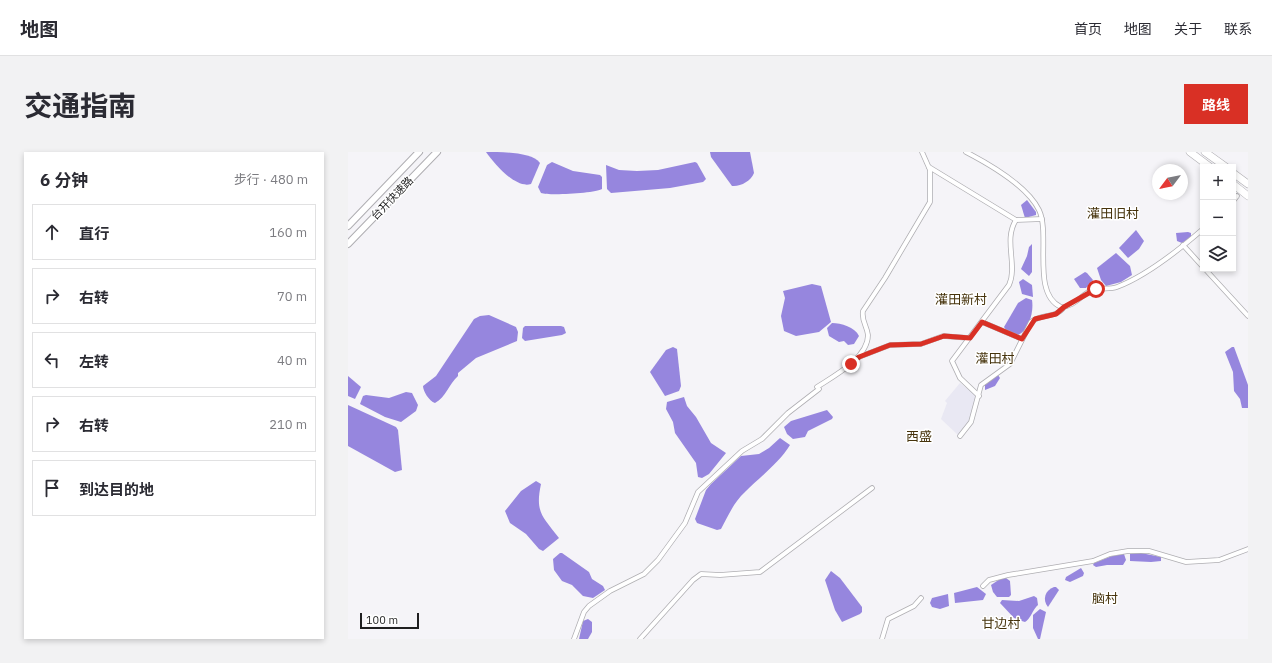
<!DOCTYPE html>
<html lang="zh">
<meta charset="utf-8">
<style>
body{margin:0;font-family:"IBM Plex Sans","Noto Sans SC",sans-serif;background:#f2f2f3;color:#2b2b33}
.controls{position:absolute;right:12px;top:12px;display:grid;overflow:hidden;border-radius:0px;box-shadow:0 2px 6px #0003}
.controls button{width:36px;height:36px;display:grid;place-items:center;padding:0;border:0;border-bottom:1px solid #e1e1e2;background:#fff;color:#2b2b33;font:20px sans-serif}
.compass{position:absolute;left:804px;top:12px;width:36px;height:36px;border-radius:50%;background:#fff;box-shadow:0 2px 6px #0003;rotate:238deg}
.scale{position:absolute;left:12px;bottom:10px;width:59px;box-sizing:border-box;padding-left:4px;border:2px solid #1f1f20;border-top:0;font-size:11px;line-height:14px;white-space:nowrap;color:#1f1f20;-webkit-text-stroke:3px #fff;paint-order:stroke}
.stop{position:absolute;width:12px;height:12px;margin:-9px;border:3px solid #d93025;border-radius:50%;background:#fff}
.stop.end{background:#d93025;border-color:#fff;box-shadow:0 1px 4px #0008}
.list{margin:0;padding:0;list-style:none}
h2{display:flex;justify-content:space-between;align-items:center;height:52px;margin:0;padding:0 16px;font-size:17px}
h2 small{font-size:13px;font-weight:400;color:#7c7c81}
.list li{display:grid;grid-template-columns:26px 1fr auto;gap:12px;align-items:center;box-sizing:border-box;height:56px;margin:0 8px 8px;padding:0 8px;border:1px solid #e1e1e2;border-radius:0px}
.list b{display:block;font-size:15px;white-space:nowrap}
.list em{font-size:13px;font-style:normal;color:#7c7c81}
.icon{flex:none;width:22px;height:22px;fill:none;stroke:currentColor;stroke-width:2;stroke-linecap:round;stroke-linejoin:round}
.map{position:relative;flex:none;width:900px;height:487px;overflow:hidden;border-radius:0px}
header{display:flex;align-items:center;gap:24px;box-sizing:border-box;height:56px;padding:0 20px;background:#fff;border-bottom:1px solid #e1e1e2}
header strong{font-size:19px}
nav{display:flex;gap:22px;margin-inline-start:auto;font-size:14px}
.intro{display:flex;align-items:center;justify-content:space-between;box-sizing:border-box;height:96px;padding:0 24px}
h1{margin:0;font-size:28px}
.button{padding:10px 18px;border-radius:0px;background:#d93025;color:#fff;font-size:14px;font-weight:700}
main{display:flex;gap:24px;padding:0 24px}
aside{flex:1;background:#fff;border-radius:0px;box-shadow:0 2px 6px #0003}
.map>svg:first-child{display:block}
</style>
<header>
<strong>地图</strong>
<nav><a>首页</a><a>地图</a><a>关于</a><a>联系</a></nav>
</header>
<div class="intro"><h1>交通指南</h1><a class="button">路线</a></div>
<main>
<aside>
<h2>6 分钟<small>步行 · 480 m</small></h2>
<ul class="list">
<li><svg class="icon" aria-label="ahead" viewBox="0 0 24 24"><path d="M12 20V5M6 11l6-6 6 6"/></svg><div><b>直行</b></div><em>160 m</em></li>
<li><svg class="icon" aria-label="right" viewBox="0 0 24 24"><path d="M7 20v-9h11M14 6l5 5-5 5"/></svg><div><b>右转</b></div><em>70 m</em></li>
<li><svg class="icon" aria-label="left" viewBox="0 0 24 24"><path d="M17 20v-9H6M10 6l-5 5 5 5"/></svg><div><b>左转</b></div><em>40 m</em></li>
<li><svg class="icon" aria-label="right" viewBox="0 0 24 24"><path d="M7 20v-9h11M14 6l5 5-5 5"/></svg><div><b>右转</b></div><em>210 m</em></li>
<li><svg class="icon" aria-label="arrive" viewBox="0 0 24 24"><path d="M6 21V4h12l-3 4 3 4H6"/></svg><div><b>到达目的地</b></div></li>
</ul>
</aside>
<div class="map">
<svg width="900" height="487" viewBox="0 0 900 487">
<rect width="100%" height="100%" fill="#f5f4f8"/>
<polygon fill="#e9e8f3" points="612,231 630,245 623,267 610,283 593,267 599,251 597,249"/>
<g fill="#9686de">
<path d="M 138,0 C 153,0 184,0 192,11 L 183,32 C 167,37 146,11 138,0 Z"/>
<path d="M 362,0 L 402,0 L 406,21 C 403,29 392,35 384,34 L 363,5 Z"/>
<path d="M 204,10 L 225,19 L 252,23 L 254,25 L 254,37 C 248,41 202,44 193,41 L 190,35 L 199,13 Z"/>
<polygon points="347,10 349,11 358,27 355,30 322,36 263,41 259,37 258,13 271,18 289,19 310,18"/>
<polygon points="679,48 688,60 688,63 677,66 673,53"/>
<polygon points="788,78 796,89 791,97 780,106 771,96"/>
<polygon points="840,80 843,81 843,85 834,91 829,89 828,81"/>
<polygon points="684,92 684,120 681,124 673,117 679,104 681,95"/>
<polygon points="768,101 782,114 784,123 773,130 758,134 753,128 749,116"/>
<polygon points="737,120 739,121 745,128 738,136 732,136 726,127"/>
<polygon points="675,127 684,133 685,145 674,142 671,130"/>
<polygon points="464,132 473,134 483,170 471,180 448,184 436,179 433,164 437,146 435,139"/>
<path d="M 678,146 L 684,148 C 686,160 681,178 670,183 L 658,178 L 656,175 L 670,151 Z"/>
<path d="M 141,163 L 168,175 L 170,180 L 169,189 L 128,206 L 110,221 L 110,224 C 101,232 98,245 87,251 C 81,249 75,239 75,234 L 88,224 L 126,167 L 132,164 Z"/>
<path d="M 484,171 C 493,171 507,175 511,184 L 506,192 L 500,193 L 496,189 L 491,190 L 481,184 L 479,176 Z"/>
<polygon points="177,174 213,174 216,175 218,181 214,183 177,189 174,186 175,176"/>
<polygon points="325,195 329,197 333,234 331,239 317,244 302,220 318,198"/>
<polygon points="884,195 886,195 900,233 900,256 894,256 892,247 886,239 885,220 877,200"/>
<polygon points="650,223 652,226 647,234 637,238 637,233"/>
<polygon points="0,224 13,235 7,247 0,244"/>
<polygon points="58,240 64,241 70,253 68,259 53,270 37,265 12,252 15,244 18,243 41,246"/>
<polygon points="336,245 339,254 348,265 363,291 378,301 361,322 354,326 350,325 348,311 327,281 325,270 318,257 319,250"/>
<polygon points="0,253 48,275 50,278 54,318 47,320 0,294"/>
<polygon points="479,258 485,265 484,267 460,279 457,285 445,287 439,282 436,275 443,269"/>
<path d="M 432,286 L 442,293 C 431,311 412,325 397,340 C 386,350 380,364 373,377 L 369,378 L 349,371 L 347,367 L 358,338 L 363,332 L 393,304 L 411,302 L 421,296 Z"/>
<path d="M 188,329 L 193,332 C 187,360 194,364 211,386 L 195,399 L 191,397 L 178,382 L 162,371 L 157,359 L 173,339 Z"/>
<polygon points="212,401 214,401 241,420 244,427 255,434 257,438 245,446 235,444 224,433 214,429 206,418 205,407"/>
<polygon points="793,401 813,405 813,409 803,410 782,409 782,402"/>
<polygon points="776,402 778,408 775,413 759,413 748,415 745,413 746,411 764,404"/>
<polygon points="733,416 736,421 735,424 722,430 717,428 718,425"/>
<polygon points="483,419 492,426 514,455 514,460 512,462 494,470 487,458 477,428"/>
<polygon points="658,426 662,429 663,443 661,445 649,445 645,440 643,433 652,427"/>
<polygon points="629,435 638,442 635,448 607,451 606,441"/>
<path d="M 706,435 L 708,435 L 711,438 L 700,455 C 694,448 697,438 706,435 Z"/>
<polygon points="600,442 601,454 592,457 584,455 582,451 584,446"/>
<path d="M 686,444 L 689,446 L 690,453 C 685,457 682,468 677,470 L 667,467 L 652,451 L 654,448 L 671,449 Z"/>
<polygon points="692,457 698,460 692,487 690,487 685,476 685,463"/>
<polygon points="240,467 244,470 244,480 240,487 231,487 235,469"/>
</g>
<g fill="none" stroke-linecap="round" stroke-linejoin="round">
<defs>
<g id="minor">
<path d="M 618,0 C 641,12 680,35 691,58 C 703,83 683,142 713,155 C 725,155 733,144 742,139 C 751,135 761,138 769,135 C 798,124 832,97 855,77"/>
<polyline points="581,15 668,68 694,67"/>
<polyline points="885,49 889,44"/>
<polyline points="835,93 855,115"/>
<polyline points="857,117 900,164"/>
<polyline points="634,170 674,187"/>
<polyline points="511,205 542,193 573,192 595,184 621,186"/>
<path d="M 469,235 C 486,224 520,206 520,183 C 519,174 513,168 515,159 L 537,126 L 582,50 L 582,18 L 574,0"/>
<path d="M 631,244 L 612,226 L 604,209 L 661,133 C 670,113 655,88 668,68"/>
<path d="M 612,284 L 623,270 L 633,233 L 662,212 L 683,170 C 693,161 708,167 716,155"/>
<polyline points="635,434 641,428 660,423 745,409 762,402 780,399 801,399 838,410 871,408 900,397"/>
<polyline points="226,487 236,460 241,454 262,439 296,422 310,408 337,371 350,340 394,299 414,287 440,261 471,237"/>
<polyline points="292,487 345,428 353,422 372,423 412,420 524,336"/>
<polyline points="534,487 540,467 566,454 573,446"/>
</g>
<g id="trunk">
<polyline points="0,74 71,0"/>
<polyline points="0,92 89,0"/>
</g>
<g id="motorway">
<polyline points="842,0 862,15"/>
<polyline points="857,0 878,15"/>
<polyline points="885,21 900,32"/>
<polyline points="885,32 900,44"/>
</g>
</defs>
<use href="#minor" stroke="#afaeb2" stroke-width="5.5"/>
<use href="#trunk" stroke="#afaeb2" stroke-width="8"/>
<use href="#motorway" stroke="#afaeb2" stroke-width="8"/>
<use href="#minor" stroke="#fff" stroke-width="4"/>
<use href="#trunk" stroke="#fff" stroke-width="6"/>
<use href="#motorway" stroke="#fff" stroke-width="7"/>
</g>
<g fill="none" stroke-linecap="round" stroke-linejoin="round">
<polyline stroke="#d93025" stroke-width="5" points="503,212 511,205 542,193 573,192 596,184 622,186 634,170 674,187 687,167 708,162 716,155 748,137"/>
</g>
<g text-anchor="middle" stroke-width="3" stroke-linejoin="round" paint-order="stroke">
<g font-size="11" fill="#1f1f20" stroke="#fff">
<text transform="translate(44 46) rotate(-46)" y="4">台开快速路</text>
</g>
<g font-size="13" fill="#46330c" stroke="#fff">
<text x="765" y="66">灌田旧村</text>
<text x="613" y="152">灌田新村</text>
<text x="647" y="211">灌田村</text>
<text x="571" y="289">西盛</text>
<text x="757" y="451">脑村</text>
<text x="653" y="476">甘边村</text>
</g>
</g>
</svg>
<div class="controls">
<button>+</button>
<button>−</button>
<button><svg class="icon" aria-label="layers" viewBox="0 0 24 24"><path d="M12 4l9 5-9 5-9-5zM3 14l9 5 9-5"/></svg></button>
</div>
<svg class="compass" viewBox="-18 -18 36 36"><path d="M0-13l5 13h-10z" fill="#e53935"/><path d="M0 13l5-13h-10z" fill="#7c7c81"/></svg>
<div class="scale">100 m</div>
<div class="stop" style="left:748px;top:137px"></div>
<div class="stop end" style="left:503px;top:212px"></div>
</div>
</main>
